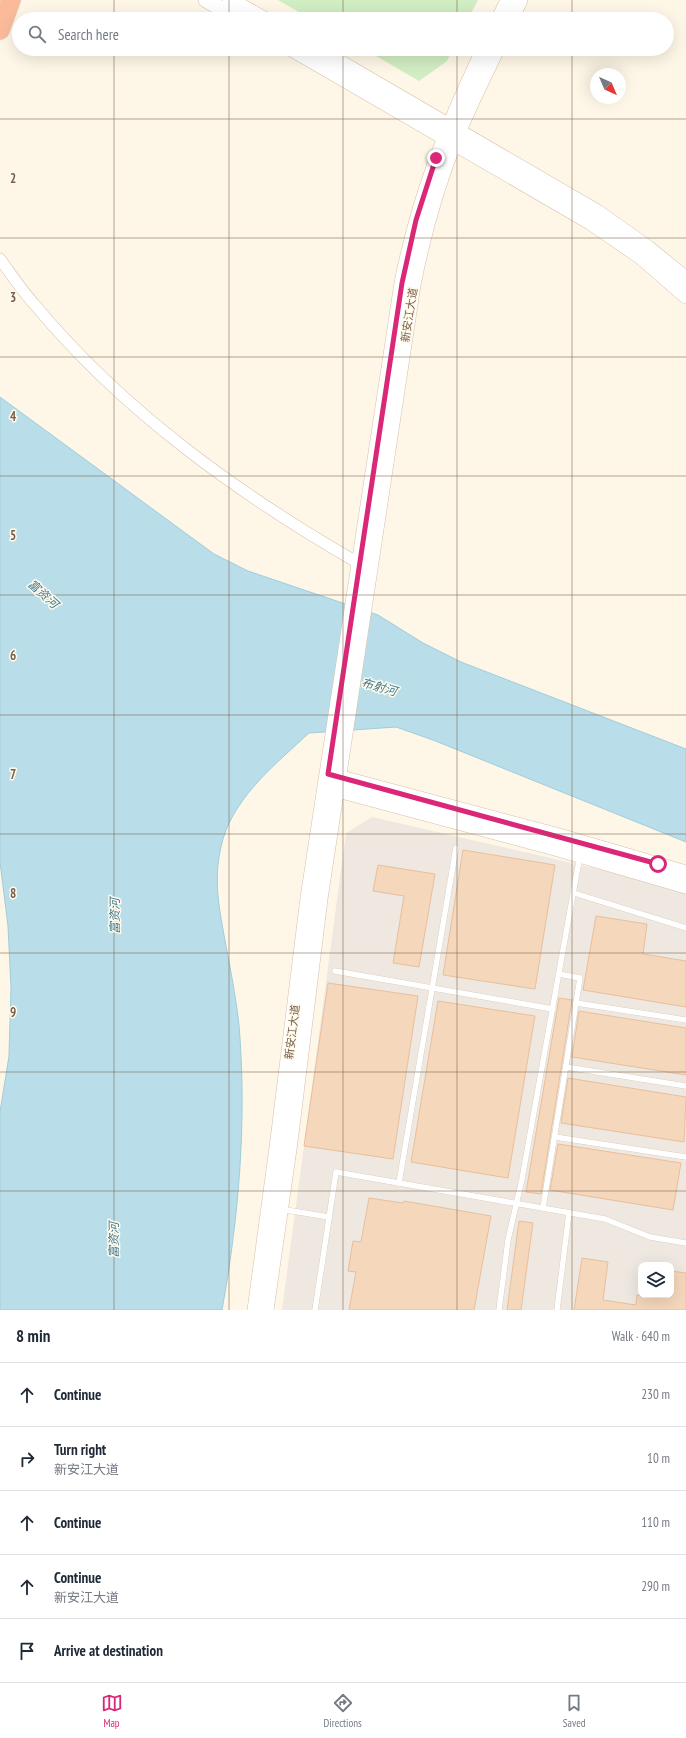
<!DOCTYPE html>
<meta charset="utf-8">
<style>
body{margin:0;font-family:"PT Sans Narrow","Noto Sans SC",sans-serif;background:#f6f6f7;color:#1f2937}
.controls{position:absolute;right:12px;bottom:12px;display:grid;overflow:hidden;border-radius:8px;box-shadow:0 4px 16px #0002}
.controls button{width:36px;height:36px;display:grid;place-items:center;padding:0;border:0;border-bottom:1px solid #e0e1e3;background:#fff;color:#1f2937;font:20px sans-serif}
.compass{position:absolute;left:590px;top:68px;width:36px;height:36px;border-radius:50%;background:#fff;box-shadow:0 4px 16px #0002;rotate:136deg}
.stop{position:absolute;width:12px;height:12px;margin:-9px;border:3px solid #db2777;border-radius:50%;background:#fff}
.stop.end{background:#db2777;border-color:#fff;box-shadow:0 1px 4px #0008}
.list{margin:0;padding:0;list-style:none}
h2{display:flex;justify-content:space-between;align-items:center;height:52px;margin:0;padding:0 16px;font-size:17px}
h2 small{font-size:13px;font-weight:400;color:#747a83}
.list li{display:grid;grid-template-columns:26px 1fr auto;gap:12px;align-items:center;box-sizing:border-box;height:64px;padding:0 16px;border-top:1px solid #e0e1e3}
.list b{display:block;font-size:15px;white-space:nowrap}
.list p{margin:0;font-size:13px;white-space:nowrap;color:#747a83}
.list em{font-size:13px;font-style:normal;color:#747a83}
.icon{flex:none;width:22px;height:22px;fill:none;stroke:currentColor;stroke-width:2;stroke-linecap:round;stroke-linejoin:round}
.map{position:relative;flex:none;width:686px;height:1310px;overflow:hidden}
.search{position:absolute;background:#fff;box-shadow:0 4px 16px #0002;left:12px;right:12px;top:12px;height:44px;display:flex;align-items:center;gap:10px;box-sizing:border-box;padding:0 14px;border-radius:22px;color:#747a83;font-size:15px}
.sheet{height:372px;background:#fff}
nav{display:flex;justify-content:space-around;align-items:center;box-sizing:border-box;height:56px;border-top:1px solid #e0e1e3;background:#fff;font-size:11px;color:#747a83}
nav a{display:grid;justify-items:center;gap:2px}
nav .on{color:#db2777}
.map>svg:first-child{display:block}
</style>
<div class="map">
<svg width="686" height="1310" viewBox="0 0 686 1310">
<rect width="100%" height="100%" fill="#fef6e6"/>
<path fill="#eee8e0" fill-rule="evenodd" d="M 372,817 L 650,881 L 686,893 L 686,1310 L 282,1310 L 346,833 ZM 641,1265 L 671,1265 L 671,1295 L 641,1295 Z"/>
<g fill="#d1edc3">
<polygon points="278,0 478,0 468,19 311,19"/>
<polygon points="364,49 453,49 447,61 419,81"/>
</g>
<path fill="#b9dee9" stroke="#9fcddb" d="M 0,397 L 214,554 L 248,571 L 378,615 L 423,643 L 461,662 L 686,749 L 686,842 L 433,740 L 396,727 L 309,733 C 277,763 236,795 223,839 C 212,878 219,907 226,946 C 231,972 236,998 239,1025 C 247,1120 239,1216 222,1310 L 0,1310 L 0,1112 L 9,1056 L 11,988 L 8,926 L 0,862 Z"/>
<g fill="#f5d7bc" stroke="#e8bf9c">
<polygon points="463,850 555,865 535,989 443,975"/>
<polygon points="378,865 435,874 419,967 393,963 404,896 373,891"/>
<polygon points="596,916 647,924 643,954 686,961 686,1007 583,990"/>
<polygon points="328,983 418,996 393,1159 304,1146"/>
<polygon points="559,998 572,1000 541,1194 526,1192"/>
<polygon points="438,1001 535,1016 508,1178 411,1162"/>
<polygon points="579,1011 686,1028 686,1075 572,1057"/>
<polygon points="568,1078 686,1097 684,1142 561,1123"/>
<polygon points="558,1144 681,1163 673,1210 550,1190"/>
<polygon points="369,1198 403,1203 404,1201 491,1216 474,1310 349,1310 356,1272 348,1271 353,1241 361,1242"/>
<polygon points="519,1221 533,1223 521,1310 507,1310"/>
<polygon points="582,1258 608,1262 603,1300 636,1305 637,1295 671,1295 671,1271 686,1273 686,1310 574,1310"/>
</g>
<g fill="none" stroke-linecap="round" stroke-linejoin="round">
<defs>
<g id="lane">
<polyline points="574,893 686,928"/>
<polyline points="335,971 553,1009"/>
<polyline points="576,1003 686,1020"/>
<polyline points="566,1067 686,1086"/>
<polyline points="555,1137 686,1157"/>
<polyline points="399,1183 456,848"/>
<polyline points="543,1208 580,978 559,974"/>
<polyline points="280,1209 329,1217"/>
<polyline points="315,1310 336,1172 605,1219 650,1237 686,1243"/>
<polyline points="499,1310 508,1240 522,1179 580,855"/>
<polyline points="557,1310 569,1213"/>
</g>
<path id="street" d="M 0,259 C 11,274 22,291 35,305 C 124,412 240,495 360,564"/>
<g id="secondary">
<polyline points="206,0 239,19"/>
<polyline points="230,0 264,19"/>
<polyline points="499,19 508,0"/>
<polyline points="511,19 520,0"/>
<polyline points="292,49 590,222 641,257 686,296"/>
<polyline points="317,49 597,212 648,248 686,279"/>
<polyline points="330,775 559,836 686,873"/>
<polyline points="327,787 555,848 686,886"/>
<path d="M 255,1310 L 278,1140 L 308,898 L 402,283 C 419,197 446,129 484,49"/>
<path d="M 266,1310 L 290,1142 L 320,899 L 413,285 C 423,234 437,184 457,135 C 469,106 483,78 497,49"/>
</g>
<polyline id="highway" points="0,30 11,0"/>
</defs>
<use href="#lane" stroke="#d0bfab" stroke-width="6"/>
<use href="#street" stroke="#d0bfab" stroke-width="12"/>
<use href="#secondary" stroke="#d6c1ab" stroke-width="16"/>
<use href="#highway" stroke="#dcd5d0" stroke-width="20"/>
<use href="#lane" stroke="#fff" stroke-width="5.5"/>
<use href="#street" stroke="#fff" stroke-width="11"/>
<use href="#secondary" stroke="#fff" stroke-width="15"/>
<use href="#highway" stroke="#fbbb9a" stroke-width="19"/>
</g>
<g fill="none" stroke-linecap="round" stroke-linejoin="round">
<polyline stroke="#db2777" stroke-width="5" points="436,158 416,220 402,283 328,774 658,864"/>
</g>
<path fill="none" stroke="#795e49" stroke-width="1" stroke-opacity="0.55" d="M 114,0 L 114,19M 229,0 L 229,19M 343,0 L 343,19M 457,0 L 457,19M 572,0 L 572,19M 114,49 L 114,1310M 229,49 L 229,1310M 343,49 L 343,1310M 457,49 L 457,1310M 572,49 L 572,1310M 0,119 L 686,119M 0,238 L 686,238M 0,357 L 686,357M 0,476 L 686,476M 0,595 L 686,595M 0,715 L 686,715M 0,834 L 686,834M 0,953 L 686,953M 0,1072 L 686,1072M 0,1191 L 686,1191"/>
<g text-anchor="middle" stroke-width="3" stroke-linejoin="round" paint-order="stroke">
<g font-size="11" fill="#795e49" stroke="#fffaee">
<text transform="translate(409 315) rotate(-81)" y="4">新安江大道</text>
<text transform="translate(292 1032) rotate(-83)" y="4">新安江大道</text>
</g>
<g font-size="12" font-style="italic" fill="#417b8e" stroke="#fffaee">
<text transform="translate(43 594) rotate(42)" y="4">富资河</text>
<text transform="translate(379 687) rotate(16)" y="4">布射河</text>
<text transform="translate(115 916) rotate(-90)" y="4">富资河</text>
<text transform="translate(114 1240) rotate(-90)" y="4">富资河</text>
</g>
</g>
<g font-size="13" text-anchor="middle" font-weight="bold" fill="#795e49" stroke="#fffaee" stroke-width="3" stroke-linejoin="round" paint-order="stroke">
<text x="13" y="183">2</text>
<text x="13" y="302">3</text>
<text x="13" y="421">4</text>
<text x="13" y="540">5</text>
<text x="13" y="660">6</text>
<text x="13" y="779">7</text>
<text x="13" y="898">8</text>
<text x="13" y="1017">9</text>
</g>
</svg>
<div class="controls">
<button><svg class="icon" aria-label="layers" viewBox="0 0 24 24"><path d="M12 4l9 5-9 5-9-5zM3 14l9 5 9-5"/></svg></button>
</div>
<svg class="compass" viewBox="-18 -18 36 36"><path d="M0-13l5 13h-10z" fill="#e53935"/><path d="M0 13l5-13h-10z" fill="#747a83"/></svg>
<div class="stop" style="left:658px;top:864px"></div>
<div class="stop end" style="left:436px;top:158px"></div>
<div class="search"><svg class="icon" aria-label="search" viewBox="0 0 24 24"><circle cx="10" cy="10" r="6"/><path d="M15 15l6 6"/></svg>Search here</div>
</div>
<section class="sheet">
<h2>8 min<small>Walk · 640 m</small></h2>
<ul class="list">
<li><svg class="icon" aria-label="ahead" viewBox="0 0 24 24"><path d="M12 20V5M6 11l6-6 6 6"/></svg><div><b>Continue</b></div><em>230 m</em></li>
<li><svg class="icon" aria-label="right" viewBox="0 0 24 24"><path d="M7 20v-9h11M14 6l5 5-5 5"/></svg><div><b>Turn right</b><p>新安江大道</p></div><em>10 m</em></li>
<li><svg class="icon" aria-label="ahead" viewBox="0 0 24 24"><path d="M12 20V5M6 11l6-6 6 6"/></svg><div><b>Continue</b></div><em>110 m</em></li>
<li><svg class="icon" aria-label="ahead" viewBox="0 0 24 24"><path d="M12 20V5M6 11l6-6 6 6"/></svg><div><b>Continue</b><p>新安江大道</p></div><em>290 m</em></li>
<li><svg class="icon" aria-label="arrive" viewBox="0 0 24 24"><path d="M6 21V4h12l-3 4 3 4H6"/></svg><div><b>Arrive at destination</b></div></li>
</ul>
</section>
<nav>
<a class="on"><svg class="icon" aria-label="map" viewBox="0 0 24 24"><path d="M3 6l6-2 6 2 6-2v14l-6 2-6-2-6 2zM9 4v14M15 6v14"/></svg>Map</a>
<a><svg class="icon" aria-label="directions" viewBox="0 0 24 24"><path d="M12 3l9 9-9 9-9-9zM9 14v-3h6M13 9l2 2-2 2"/></svg>Directions</a>
<a><svg class="icon" aria-label="saved" viewBox="0 0 24 24"><path d="M7 4h10v16l-5-4-5 4z"/></svg>Saved</a>
</nav>
